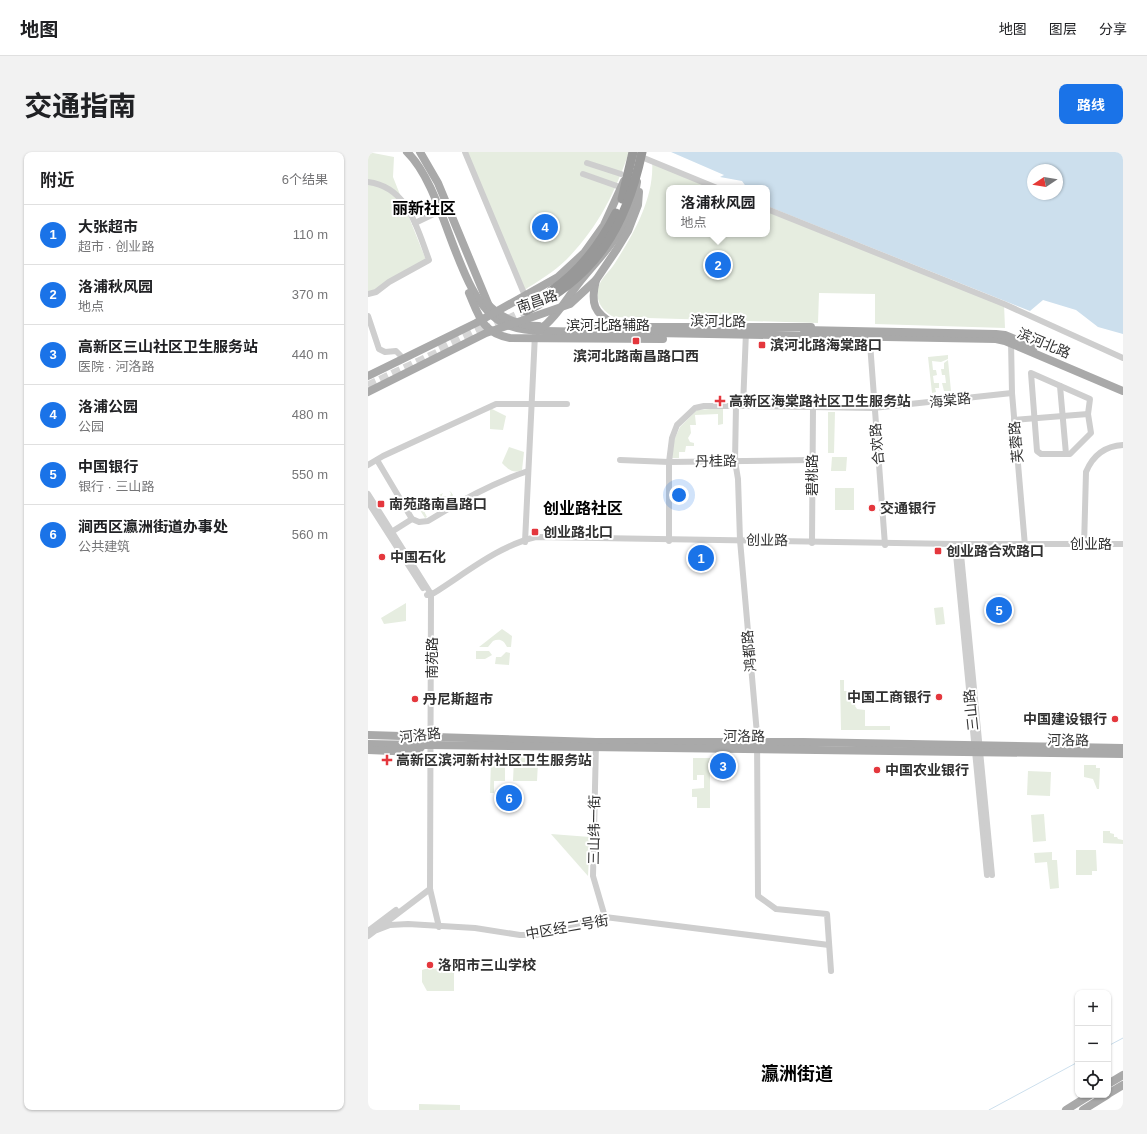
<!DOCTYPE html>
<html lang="zh">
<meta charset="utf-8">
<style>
body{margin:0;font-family:Arial,"Noto Sans SC",sans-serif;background:#f2f2f2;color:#202124}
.controls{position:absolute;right:12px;bottom:12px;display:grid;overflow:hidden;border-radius:8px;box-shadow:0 1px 3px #0004}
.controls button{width:36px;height:36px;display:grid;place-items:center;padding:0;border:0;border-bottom:1px solid #e0e0e0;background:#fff;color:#202124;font:20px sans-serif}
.compass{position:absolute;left:659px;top:12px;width:36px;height:36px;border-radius:50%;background:#fff;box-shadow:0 1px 3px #0004;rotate:258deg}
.you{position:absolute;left:311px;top:343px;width:14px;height:14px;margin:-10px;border:3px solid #fff;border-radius:50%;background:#1a73e8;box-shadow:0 0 0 6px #1a73e833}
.badge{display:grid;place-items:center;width:26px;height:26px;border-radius:50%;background:#1a73e8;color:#fff;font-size:13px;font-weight:700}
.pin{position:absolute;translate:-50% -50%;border:2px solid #fff;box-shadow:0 1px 4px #0006}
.popup{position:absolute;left:298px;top:33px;width:104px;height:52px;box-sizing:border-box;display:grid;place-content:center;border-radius:8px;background:#fff;filter:drop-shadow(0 1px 3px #0005);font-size:13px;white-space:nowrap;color:#757577}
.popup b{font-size:15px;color:#202124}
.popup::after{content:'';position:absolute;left:50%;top:100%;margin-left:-8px;border:8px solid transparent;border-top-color:#fff}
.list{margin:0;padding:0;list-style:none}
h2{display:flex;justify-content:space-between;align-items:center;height:52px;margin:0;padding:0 16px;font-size:17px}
h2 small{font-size:13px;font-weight:400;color:#757577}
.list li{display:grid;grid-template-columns:26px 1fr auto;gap:12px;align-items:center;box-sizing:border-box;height:60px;padding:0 16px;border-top:1px solid #e0e0e0}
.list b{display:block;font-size:15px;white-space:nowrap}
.list p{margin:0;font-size:13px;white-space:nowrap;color:#757577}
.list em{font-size:13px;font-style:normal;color:#757577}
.icon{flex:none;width:22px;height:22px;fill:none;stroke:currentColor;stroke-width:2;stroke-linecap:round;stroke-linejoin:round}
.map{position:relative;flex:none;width:755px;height:958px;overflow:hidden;border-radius:8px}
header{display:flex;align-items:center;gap:24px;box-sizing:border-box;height:56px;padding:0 20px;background:#fff;border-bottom:1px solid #e0e0e0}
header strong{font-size:19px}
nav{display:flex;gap:22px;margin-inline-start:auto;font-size:14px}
.intro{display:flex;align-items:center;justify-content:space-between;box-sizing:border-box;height:96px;padding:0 24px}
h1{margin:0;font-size:28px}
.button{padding:10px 18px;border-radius:8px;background:#1a73e8;color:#fff;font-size:14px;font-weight:700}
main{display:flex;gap:24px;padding:0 24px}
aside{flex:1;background:#fff;border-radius:8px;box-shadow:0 1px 3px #0004}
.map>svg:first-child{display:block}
</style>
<header>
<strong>地图</strong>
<nav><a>地图</a><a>图层</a><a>分享</a></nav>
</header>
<div class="intro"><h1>交通指南</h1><a class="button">路线</a></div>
<main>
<aside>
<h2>附近<small>6个结果</small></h2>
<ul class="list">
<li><span class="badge">1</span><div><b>大张超市</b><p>超市 · 创业路</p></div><em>110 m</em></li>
<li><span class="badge">2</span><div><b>洛浦秋风园</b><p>地点</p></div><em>370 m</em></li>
<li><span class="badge">3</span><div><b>高新区三山社区卫生服务站</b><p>医院 · 河洛路</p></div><em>440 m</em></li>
<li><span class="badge">4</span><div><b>洛浦公园</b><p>公园</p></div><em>480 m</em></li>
<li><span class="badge">5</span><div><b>中国银行</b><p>银行 · 三山路</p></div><em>550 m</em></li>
<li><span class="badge">6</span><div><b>涧西区瀛洲街道办事处</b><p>公共建筑</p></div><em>560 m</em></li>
</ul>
</aside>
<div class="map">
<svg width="755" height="958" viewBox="0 0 755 958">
<rect width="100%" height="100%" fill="#fff"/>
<g fill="#e6ede0">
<polygon points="0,0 26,5 25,25 58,108 6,139 0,141"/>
<path d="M 97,0 L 261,0 C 247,41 229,77 198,108 C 186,120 170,129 155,139 Z"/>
<path d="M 284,8 L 349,36 L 301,36 L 301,82 L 399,82 L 399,57 L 636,152 L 637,176 L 507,172 L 507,142 L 451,141 L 450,171 L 246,165 C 235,160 227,149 230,136 C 233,126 242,119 247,111 C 266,81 287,45 284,8 Z"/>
<polygon points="580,203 580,207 573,210 564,209 565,218 568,218 569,223 565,224 566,231 571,231 571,236 567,236 568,240 564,241 560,205"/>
<polygon points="580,208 583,239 576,239 574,231 578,231 577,223 574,223 573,217 576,217 576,211"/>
<polygon points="122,256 138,264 135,278 122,277"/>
<polygon points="355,256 355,272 350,273 350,262 327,263 328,273 322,273 323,281 320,286 322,290 326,291 326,294 318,294 317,300 311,300 311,306 304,306 306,288 312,275 329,258"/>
<polygon points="460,260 467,260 466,301 460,301"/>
<path d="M 141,295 L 156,300 L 154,318 C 145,322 141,318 134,311 Z"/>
<polygon points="464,305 479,305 478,319 463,319"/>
<rect x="467" y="336" width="19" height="22"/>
<polygon points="81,339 83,340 85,343 83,348 86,344 89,348 72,358 70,354 82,349 79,349 75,344 82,345 83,341"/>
<polygon points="75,341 72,347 56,359 59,365 57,366 50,355"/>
<polygon points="38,451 38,469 16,472 13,466"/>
<polygon points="575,455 577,472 568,473 566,456"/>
<path d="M 134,477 L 144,484 L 143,495 L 139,495 C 136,488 131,486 125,489 L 120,495 L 111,495 Z"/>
<polygon points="108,499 121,499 124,503 117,507 108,507"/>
<polygon points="138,500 142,501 141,513 127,512 128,505 133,505"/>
<polygon points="472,528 476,528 476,539 490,539 497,545 497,549 489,550 487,554 489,557 497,558 497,574 522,574 522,578 473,578"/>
<polygon points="149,604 180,605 180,611 170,611 169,629 145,629 146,607 148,607"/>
<polygon points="325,606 342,606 342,656 329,656 329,645 324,645 324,637 336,636 336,623 329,623 329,628 325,628"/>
<polygon points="123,607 137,608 137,629 126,629 126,641 122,641"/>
<polygon points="716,613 728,613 728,616 732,616 731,637 729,637 725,627 716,625"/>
<polygon points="660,619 683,620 682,644 659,643"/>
<polygon points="676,662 678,689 665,690 663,663"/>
<polygon points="735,679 742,679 742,681 746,682 746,685 749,685 750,687 755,688 755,692 735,691"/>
<polygon points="183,682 222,685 220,724"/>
<polygon points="708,698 728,698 729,719 724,719 724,723 708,723"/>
<polygon points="684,700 684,708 689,708 691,736 682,737 679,710 667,711 666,701"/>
<polygon points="86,816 86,839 59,839 54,830 54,818 57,817"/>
<polygon points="51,952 92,953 92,958 51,958"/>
</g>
<path fill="#ccdfed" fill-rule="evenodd" d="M 303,0 L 755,0 L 755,182 L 730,175 L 708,158 L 675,148 L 662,159 L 399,54 L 399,36 L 379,36 L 374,29 L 352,25 L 356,23 ZM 665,18 L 689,18 L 689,42 L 665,42 Z"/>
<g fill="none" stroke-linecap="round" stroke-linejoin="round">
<g stroke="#ccdfed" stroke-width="1">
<polyline points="740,894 755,886"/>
<polyline points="621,958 710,910"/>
</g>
<g stroke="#d6d6d6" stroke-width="9" stroke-dasharray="9 4.5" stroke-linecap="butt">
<polyline points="115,179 158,159"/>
<polyline points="71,196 119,173"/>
<polyline points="0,234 78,197"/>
</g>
<g stroke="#cecece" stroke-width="6">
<polyline points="97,0 155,139"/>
<polyline points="271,4 349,36"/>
<polyline points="219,11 253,22"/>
<polyline points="215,22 249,34"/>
<path d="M 0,30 C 40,35 49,76 61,108 L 21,130 L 8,140 L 0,142"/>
<polyline points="399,57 636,152 755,206"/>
<polyline points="47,71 76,57"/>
<polyline points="0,164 11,197 17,200 28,199 32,203"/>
<polyline points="643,189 644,241 657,394"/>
<polyline points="502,191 517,393"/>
<polygon points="663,221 722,247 720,262 723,281 702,302 673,302 669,299"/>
<polyline points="692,234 698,302"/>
<polyline points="368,254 367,309 370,327 372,388 389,582 390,744 408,757 459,762 463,819"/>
<polyline points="375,254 378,180"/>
<polyline points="646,268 720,262"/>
<path d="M 9,308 L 44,367 L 51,370 L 60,369 C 93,349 124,331 160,319"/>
<polyline points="252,308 301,310 444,308"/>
<polyline points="0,313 15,304 128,252 199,252"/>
<polyline points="0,342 63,442 62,737 71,775"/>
<polyline points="0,350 55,436"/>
<polyline points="25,379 44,367"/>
<polyline points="301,389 301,310 304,286 309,273 327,256 336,254 375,254 505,256 644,241"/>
<polyline points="157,390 167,182"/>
<polyline points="444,391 445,255"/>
<polyline points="587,392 619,723"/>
<polyline points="592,392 624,723"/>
<path d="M 716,395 L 718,320 C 725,303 737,294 755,293"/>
<path d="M 59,443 L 66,441 C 98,421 130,394 168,385 L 587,392 L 755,392"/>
<polyline points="228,591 225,724 237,765"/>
<polyline points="9,778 22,773 40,772 107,776 152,783 168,783 237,765 461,793"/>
<polyline points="0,779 28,758"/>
<polyline points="0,784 62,737"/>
</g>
<g stroke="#a9a9a9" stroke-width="8">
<path d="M 39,0 C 80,40 88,150 137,172 C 150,178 162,179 176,179 L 628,187 L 637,189 L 755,239"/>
<polyline points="52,0 70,31 121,154"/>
<path d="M 228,128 C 222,152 226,161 247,173"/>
<path d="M 101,141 C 111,164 114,181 142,186 L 295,187"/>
<path d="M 118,150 C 130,165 151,174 171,174"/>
<polyline points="221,175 443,175"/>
<polyline points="436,178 628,182 637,183 666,195"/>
<path d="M 170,179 C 187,167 197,149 210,132 C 237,98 263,78 269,30"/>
<polyline points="0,224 108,171 190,125 216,101 236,73 256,29"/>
<polyline points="0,240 118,181 202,152 228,128 249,97 260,79 270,53 271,40"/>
<polyline points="0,583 228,590 435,590 755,596"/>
<polyline points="0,592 55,593"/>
<polyline points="0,598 49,600 55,593 60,593 755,602"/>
<polyline points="740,932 755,923"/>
<polyline points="740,942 755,933"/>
<polyline points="698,958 722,943"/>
<polyline points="715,958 739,943"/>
</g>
<g stroke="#989898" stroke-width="9">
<polyline points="254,47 265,0"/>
<path d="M 183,139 C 211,120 233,91 248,61"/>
<path d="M 158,159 C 228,125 258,75 274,0"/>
</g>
</g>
<g fill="#e4373d" stroke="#fff" stroke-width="1.5">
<rect x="264" y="185" width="8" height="8" rx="2"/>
<rect x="390" y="189" width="8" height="8" rx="2"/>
<path d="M350 243h4v4h4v4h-4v4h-4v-4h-4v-4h4z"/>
<rect x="9" y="348" width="8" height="8" rx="2"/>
<circle cx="504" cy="356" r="4"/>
<rect x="163" y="376" width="8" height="8" rx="2"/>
<rect x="566" y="395" width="8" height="8" rx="2"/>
<circle cx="14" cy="405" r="4"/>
<circle cx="571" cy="545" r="4"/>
<circle cx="47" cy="547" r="4"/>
<circle cx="747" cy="567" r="4"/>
<path d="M17 602h4v4h4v4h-4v4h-4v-4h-4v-4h4z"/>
<circle cx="509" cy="618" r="4"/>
<circle cx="62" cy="813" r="4"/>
</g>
<g text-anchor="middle" stroke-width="4" stroke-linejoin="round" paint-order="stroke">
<g font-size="14" fill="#313131" stroke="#fff">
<text transform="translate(169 149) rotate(-19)" y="5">南昌路</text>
<text transform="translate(350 169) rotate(1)" y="5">滨河北路</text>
<text x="240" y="178">滨河北路辅路</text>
<text transform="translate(676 191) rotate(23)" y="5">滨河北路</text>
<text transform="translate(582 248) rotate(-6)" y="5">海棠路</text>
<text transform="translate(648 290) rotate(-95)" y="5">芙蓉路</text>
<text transform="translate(509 292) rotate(-95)" y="5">合欢路</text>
<text transform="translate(348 309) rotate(-1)" y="5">丹桂路</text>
<text transform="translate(444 323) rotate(-90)" y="5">碧桃路</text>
<text transform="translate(399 388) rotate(1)" y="5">创业路</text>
<text x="723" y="397">创业路</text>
<text transform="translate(381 499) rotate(-95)" y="5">鸿都路</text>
<text transform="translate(64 506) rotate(-90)" y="5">南苑路</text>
<text transform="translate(603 558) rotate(-96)" y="5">三山路</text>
<text transform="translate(52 583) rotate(-6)" y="5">河洛路</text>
<text transform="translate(376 584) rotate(1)" y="5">河洛路</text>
<text transform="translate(700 588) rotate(1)" y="5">河洛路</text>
<text transform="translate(226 678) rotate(-89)" y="5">三山纬一街</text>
<text transform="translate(199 775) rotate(-10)" y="5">中区经二号街</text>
</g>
<g font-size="14" font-weight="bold" fill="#313131" stroke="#fff" text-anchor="start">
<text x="402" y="198">滨河北路海棠路口</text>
<text x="268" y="209" text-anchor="middle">滨河北路南昌路口西</text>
<text x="361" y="254">高新区海棠路社区卫生服务站</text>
<text x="21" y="357">南苑路南昌路口</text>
<text x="512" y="361">交通银行</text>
<text x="175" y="385">创业路北口</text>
<text x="578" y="404">创业路合欢路口</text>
<text x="22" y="410">中国石化</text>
<text x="563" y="550" text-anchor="end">中国工商银行</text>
<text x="55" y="552">丹尼斯超市</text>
<text x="739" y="572" text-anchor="end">中国建设银行</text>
<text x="28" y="613">高新区滨河新村社区卫生服务站</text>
<text x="517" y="623">中国农业银行</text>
<text x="70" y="818">洛阳市三山学校</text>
</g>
<g font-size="16" font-weight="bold" fill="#000" stroke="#fff">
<text x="56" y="62">丽新社区</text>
<text x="215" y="362">创业路社区</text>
</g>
<g font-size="18" font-weight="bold" fill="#000" stroke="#fff">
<text x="429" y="928">瀛洲街道</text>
</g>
</g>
</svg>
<div class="controls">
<button>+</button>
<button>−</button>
<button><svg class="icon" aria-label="locate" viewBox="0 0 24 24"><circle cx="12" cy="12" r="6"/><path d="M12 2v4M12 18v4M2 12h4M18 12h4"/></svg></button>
</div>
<svg class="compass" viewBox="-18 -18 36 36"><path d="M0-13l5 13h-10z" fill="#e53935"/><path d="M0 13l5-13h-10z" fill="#757577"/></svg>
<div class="you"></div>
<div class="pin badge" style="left:333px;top:406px">1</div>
<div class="pin badge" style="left:350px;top:113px">2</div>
<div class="popup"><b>洛浦秋风园</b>地点</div>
<div class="pin badge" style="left:355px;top:614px">3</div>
<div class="pin badge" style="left:177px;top:75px">4</div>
<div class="pin badge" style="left:631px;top:458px">5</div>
<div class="pin badge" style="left:141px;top:646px">6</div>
</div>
</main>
